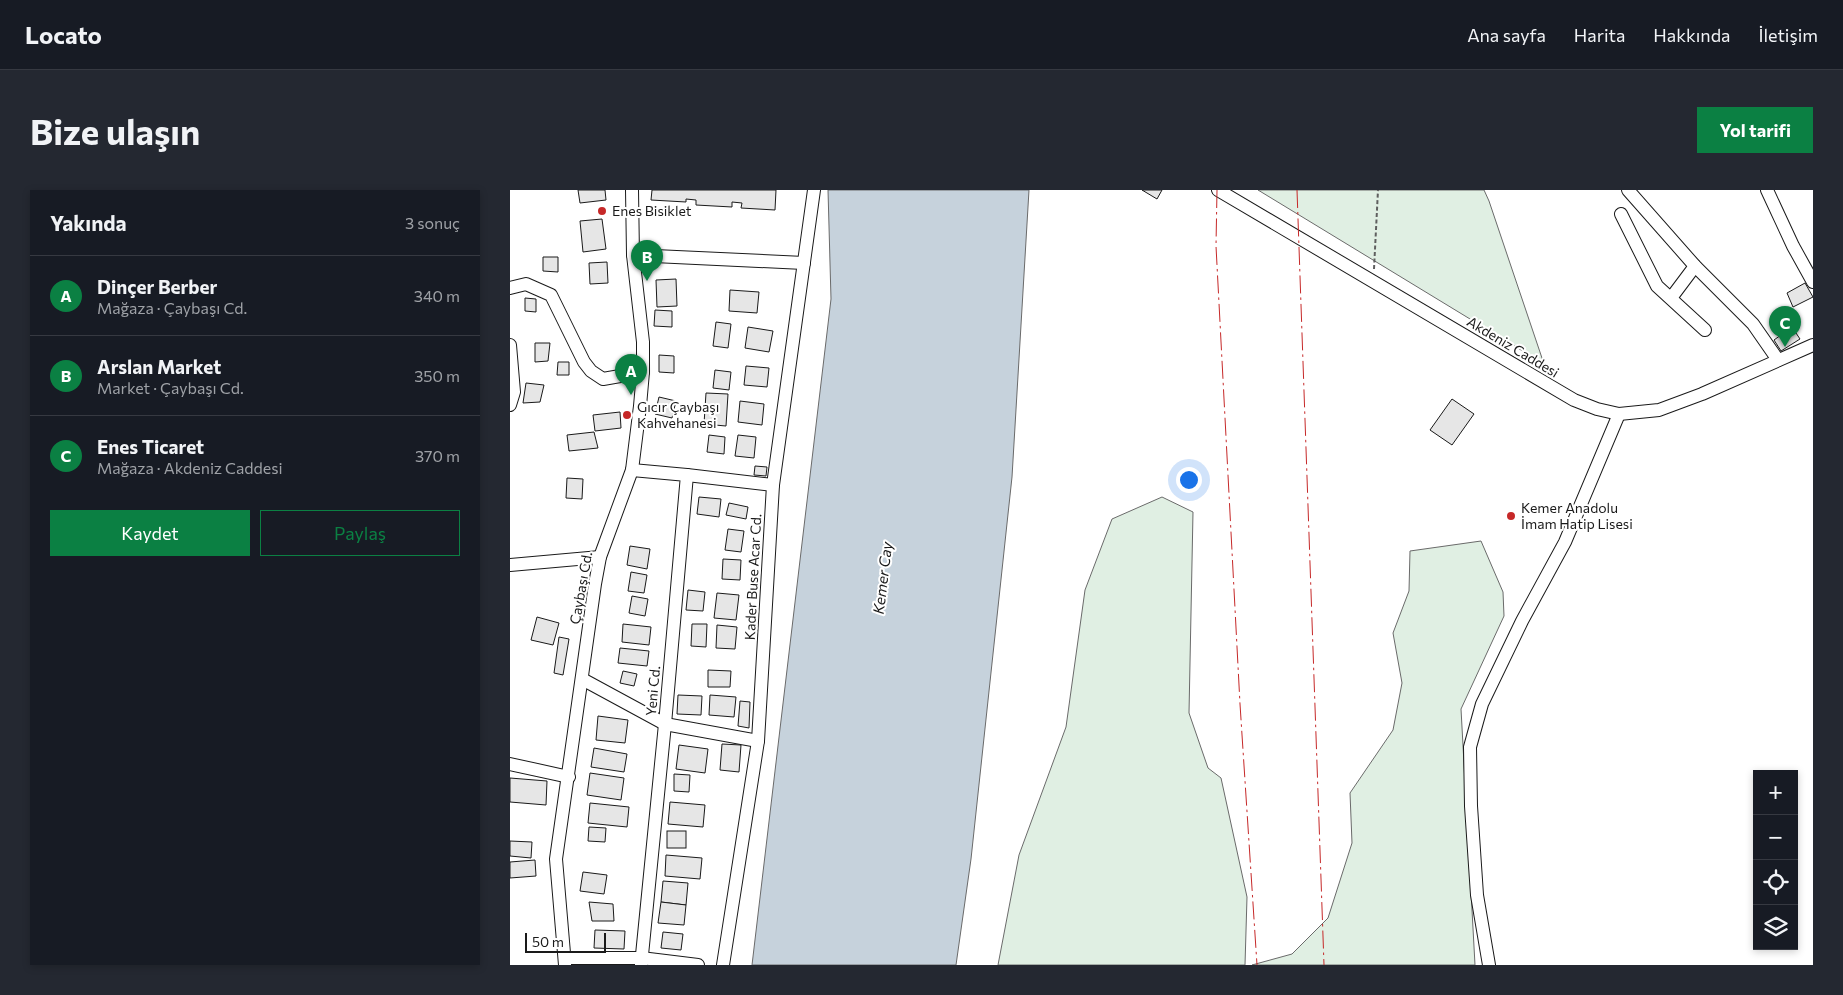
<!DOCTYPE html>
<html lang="tr">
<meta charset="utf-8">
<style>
body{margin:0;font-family:Commissioner,sans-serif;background:#242831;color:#f1f3f6}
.controls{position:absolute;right:15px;bottom:15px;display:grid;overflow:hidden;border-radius:0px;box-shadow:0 2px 8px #0003}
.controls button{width:45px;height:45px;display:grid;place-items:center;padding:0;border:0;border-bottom:1px solid #363941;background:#171b24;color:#f1f3f6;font:25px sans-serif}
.scale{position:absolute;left:15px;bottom:12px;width:81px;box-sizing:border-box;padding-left:5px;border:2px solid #1a1a1a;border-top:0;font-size:14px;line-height:18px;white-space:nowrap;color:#1a1a1a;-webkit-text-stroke:4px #fff;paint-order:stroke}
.you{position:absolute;left:678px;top:289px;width:18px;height:18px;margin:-12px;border:4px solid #fff;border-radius:50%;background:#1a73e8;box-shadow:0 0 0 8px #1a73e833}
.badge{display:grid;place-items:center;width:32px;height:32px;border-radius:50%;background:#0b8043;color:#fff;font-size:16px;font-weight:700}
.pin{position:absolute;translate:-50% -41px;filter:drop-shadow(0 1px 2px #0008)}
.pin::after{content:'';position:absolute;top:26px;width:18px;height:15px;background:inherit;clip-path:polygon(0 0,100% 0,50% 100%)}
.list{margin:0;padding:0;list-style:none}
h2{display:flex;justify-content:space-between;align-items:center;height:65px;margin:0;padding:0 20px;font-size:21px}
h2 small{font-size:16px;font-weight:400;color:#9ea1a6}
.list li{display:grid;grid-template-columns:32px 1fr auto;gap:15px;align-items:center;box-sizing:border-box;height:80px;padding:0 20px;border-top:1px solid #363941}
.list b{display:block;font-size:19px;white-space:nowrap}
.list p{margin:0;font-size:16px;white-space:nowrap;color:#9ea1a6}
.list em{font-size:16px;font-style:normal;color:#9ea1a6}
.actions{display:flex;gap:10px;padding:15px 20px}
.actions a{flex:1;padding:11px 0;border:1px solid #0b8043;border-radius:0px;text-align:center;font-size:18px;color:#0b8043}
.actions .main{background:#0b8043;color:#fff}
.icon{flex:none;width:28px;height:28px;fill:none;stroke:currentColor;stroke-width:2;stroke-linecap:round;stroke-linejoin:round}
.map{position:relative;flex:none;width:1303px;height:775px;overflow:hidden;border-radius:0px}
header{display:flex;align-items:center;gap:30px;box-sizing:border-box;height:70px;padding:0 25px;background:#171b24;border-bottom:1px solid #363941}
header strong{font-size:24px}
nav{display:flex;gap:28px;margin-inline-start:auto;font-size:18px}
.intro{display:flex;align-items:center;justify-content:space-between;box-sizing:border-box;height:120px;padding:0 30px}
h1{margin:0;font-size:35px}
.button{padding:12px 22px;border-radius:0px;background:#0b8043;color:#fff;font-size:18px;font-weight:700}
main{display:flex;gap:30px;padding:0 30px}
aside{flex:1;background:#171b24;border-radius:0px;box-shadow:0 2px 8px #0003}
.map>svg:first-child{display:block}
</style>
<header>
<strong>Locato</strong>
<nav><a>Ana sayfa</a><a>Harita</a><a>Hakkında</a><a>İletişim</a></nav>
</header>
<div class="intro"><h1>Bize ulaşın</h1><a class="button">Yol tarifi</a></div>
<main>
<aside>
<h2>Yakında<small>3 sonuç</small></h2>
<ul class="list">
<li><span class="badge">A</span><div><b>Dinçer Berber</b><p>Mağaza · Çaybaşı Cd.</p></div><em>340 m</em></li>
<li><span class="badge">B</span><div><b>Arslan Market</b><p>Market · Çaybaşı Cd.</p></div><em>350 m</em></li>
<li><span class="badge">C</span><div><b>Enes Ticaret</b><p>Mağaza · Akdeniz Caddesi</p></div><em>370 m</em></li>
</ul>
<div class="actions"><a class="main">Kaydet</a><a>Paylaş</a></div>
</aside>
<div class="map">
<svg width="1303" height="775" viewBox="0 0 1303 775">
<rect width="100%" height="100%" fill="#fff"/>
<g fill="#e0efe3" stroke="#6a6a6a">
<polygon points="748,0 974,0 979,11 1034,174"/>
<polygon points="652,307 683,322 679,523 698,578 711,588 737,707 735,775 488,775 509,665 556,537 575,400 602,329"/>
<polygon points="971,351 993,402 994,426 951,519 965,775 742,775 782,764 818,728 842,653 840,603 883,540 892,493 883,443 899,401 900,361"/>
</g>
<polygon fill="#c6d2dc" stroke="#6a6a6a" points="318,0 519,0 502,287 461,669 446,775 242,775 321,109"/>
<g fill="#e6e6e6" stroke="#1a1a1a">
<polygon points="68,0 95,0 96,10 70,13"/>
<polygon points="142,0 266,0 265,20 231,18 232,13 222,12 222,17 186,15 186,10 176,9 176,12 141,10"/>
<polygon points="632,0 652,0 647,9"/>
<polygon points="92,29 96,59 73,62 70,31"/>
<polygon points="33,67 48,67 48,82 33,81"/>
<polygon points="97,72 98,93 80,94 79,73"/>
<polygon points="166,89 167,116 147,117 146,90"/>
<polygon points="1295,93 1303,107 1283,117 1277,103"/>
<polygon points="220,100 249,102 247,123 219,121"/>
<polygon points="15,108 26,109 26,122 15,121"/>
<polygon points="145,120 162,121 162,137 144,136"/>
<polygon points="206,132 221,134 218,158 203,156"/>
<polygon points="238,137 263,141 259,162 235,158"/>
<polygon points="1282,137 1290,149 1271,161 1264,150"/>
<polygon points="25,153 40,153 38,171 25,172"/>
<polygon points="149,165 164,166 164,183 149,182"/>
<polygon points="48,172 59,172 59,185 47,185"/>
<polygon points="236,176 259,178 257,197 234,195"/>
<polygon points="205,180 221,182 219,200 203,198"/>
<polygon points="16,193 34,195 30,212 13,213"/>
<polygon points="196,203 218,204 216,236 194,234"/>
<polygon points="149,207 166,211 162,228 145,224"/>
<polygon points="942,209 964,224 942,255 920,240"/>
<polygon points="230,211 254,214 252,235 228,232"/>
<polygon points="110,222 111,238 85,241 83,225"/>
<polygon points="84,242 88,258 59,261 57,245"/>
<polygon points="199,245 215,247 214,264 197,262"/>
<polygon points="228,245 246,247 244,268 225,266"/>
<polygon points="245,276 257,277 256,286 244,285"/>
<polygon points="57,288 73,289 72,309 56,308"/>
<polygon points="189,307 211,309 209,327 187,324"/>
<polygon points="219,313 238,317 236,329 216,325"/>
<polygon points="218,339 234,341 231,362 215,360"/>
<polygon points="120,356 140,359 137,379 117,375"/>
<polygon points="213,369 231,370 230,390 212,389"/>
<polygon points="121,382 137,385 134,403 118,401"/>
<polygon points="178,400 195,402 193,421 176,420"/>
<polygon points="207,403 229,405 226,430 204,428"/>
<polygon points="122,406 138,409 135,426 119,423"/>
<polygon points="27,427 49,433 43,455 21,450"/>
<polygon points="113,434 141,437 139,455 112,452"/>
<polygon points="182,434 197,434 196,457 181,456"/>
<polygon points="207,435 227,437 225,459 206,458"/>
<polygon points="49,447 59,449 53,485 44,483"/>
<polygon points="110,458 139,461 137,476 108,473"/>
<polygon points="198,480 221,481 220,497 198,497"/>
<polygon points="113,481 127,484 124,496 110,493"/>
<polygon points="168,505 192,506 191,525 167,524"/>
<polygon points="200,505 226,507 224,527 199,525"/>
<polygon points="230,511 240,512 239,538 228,536"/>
<polygon points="88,526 118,530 115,553 86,550"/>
<polygon points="212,554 231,555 229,582 210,580"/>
<polygon points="169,555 198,559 195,583 166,579"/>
<polygon points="84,558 117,564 114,582 81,577"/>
<polygon points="80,583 114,588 111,610 77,605"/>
<polygon points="164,584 180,585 179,602 164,601"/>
<polygon points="0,588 37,591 36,615 0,612"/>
<polygon points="160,612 195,615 193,637 158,634"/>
<polygon points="80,613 119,617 117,637 78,633"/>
<polygon points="79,637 96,638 95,652 78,651"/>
<rect x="157" y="641" width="19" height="17"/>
<polygon points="0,651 22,652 21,668 0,666"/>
<polygon points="156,665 192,668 190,689 155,686"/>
<polygon points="25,670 26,686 0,688 0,672"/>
<polygon points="73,682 97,685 94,704 70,701"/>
<polygon points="153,691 178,693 176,715 151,712"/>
<polygon points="79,712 103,714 104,731 82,731"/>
<polygon points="151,712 176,715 174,735 148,733"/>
<polygon points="85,740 115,741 114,759 84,758"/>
<polygon points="153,742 173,744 171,760 151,758"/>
</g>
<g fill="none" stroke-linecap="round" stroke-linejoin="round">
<defs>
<g id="minor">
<polyline points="708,0 1064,210 1087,219 1109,224 1149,220 1192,204 1303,155"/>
<polyline points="1118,0 1185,76 1243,134 1268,170"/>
<polyline points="1257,0 1283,56 1303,92"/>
<polyline points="1111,24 1147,96 1195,140"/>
<polyline points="123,65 294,73"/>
<polyline points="0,98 16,94 41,105 74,172 81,181 93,189 133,182"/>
<polyline points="1161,108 1185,76"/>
<polyline points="0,155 4,202 0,215"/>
<polyline points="122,280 177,285 155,534 131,775"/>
<polyline points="177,285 263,295"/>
<polyline points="0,375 90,367"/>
<polyline points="72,489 155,534 248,551"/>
<polyline points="0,574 59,587"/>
<polyline points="55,768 131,768 188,775"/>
<polyline points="55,775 46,669 85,394 90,367 122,280 130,216 133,182 133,152 123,65 122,0"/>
<polyline points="213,775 248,551 263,295 304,0"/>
<polyline points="979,775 967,705 961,616 960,557 972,514 1012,431 1055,352 1109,224"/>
</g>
</defs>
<use href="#minor" stroke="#1a1a1a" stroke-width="14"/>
<polyline stroke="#5f5f5f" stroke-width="2" stroke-dasharray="4 2.5" stroke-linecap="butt" points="864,79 868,0"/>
<use href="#minor" stroke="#fff" stroke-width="12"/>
<g stroke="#c62828" stroke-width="1" stroke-dasharray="18 4 2.5 4" stroke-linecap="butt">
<polyline points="707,0 706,56 730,514 747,775"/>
<polyline points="787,0 814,775"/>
</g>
</g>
<g fill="#c62828" stroke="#fff" stroke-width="2">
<circle cx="92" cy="21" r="5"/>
<circle cx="117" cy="225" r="5"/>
<circle cx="1001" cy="326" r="5"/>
</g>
<g text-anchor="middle" stroke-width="4" stroke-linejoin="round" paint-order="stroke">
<g font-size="14" fill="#1a1a1a" stroke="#fff" text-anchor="start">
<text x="102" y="26">Enes Bisiklet</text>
<text x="127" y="222">Gıcır Çaybaşı<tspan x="127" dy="16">Kahvehanesi</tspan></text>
<text x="1011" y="323">Kemer Anadolu<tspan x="1011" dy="16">İmam Hatip Lisesi</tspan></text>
</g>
<g font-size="14" fill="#1a1a1a" stroke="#fff">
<text transform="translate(1003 157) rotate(31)" y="5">Akdeniz Caddesi</text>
<text transform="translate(243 387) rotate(-87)" y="5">Kader Buse Acar Cd.</text>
<text transform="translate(71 398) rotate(-80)" y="5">Çaybaşı Cd.</text>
<text transform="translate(143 501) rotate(-85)" y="5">Yeni Cd.</text>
</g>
<g font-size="15" font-style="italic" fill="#1a1a1a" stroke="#fff">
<text transform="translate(373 388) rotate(-83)" y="5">Kemer Cay</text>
</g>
</g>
</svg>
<div class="controls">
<button>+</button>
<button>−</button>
<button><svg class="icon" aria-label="locate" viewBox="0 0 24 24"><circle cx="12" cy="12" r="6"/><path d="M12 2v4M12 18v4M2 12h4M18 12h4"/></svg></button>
<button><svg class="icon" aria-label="layers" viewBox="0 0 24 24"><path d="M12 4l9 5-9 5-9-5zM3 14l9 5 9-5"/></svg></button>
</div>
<div class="scale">50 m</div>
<div class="you"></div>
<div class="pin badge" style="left:121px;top:205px">A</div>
<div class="pin badge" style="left:137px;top:91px">B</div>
<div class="pin badge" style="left:1275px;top:157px">C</div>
</div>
</main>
